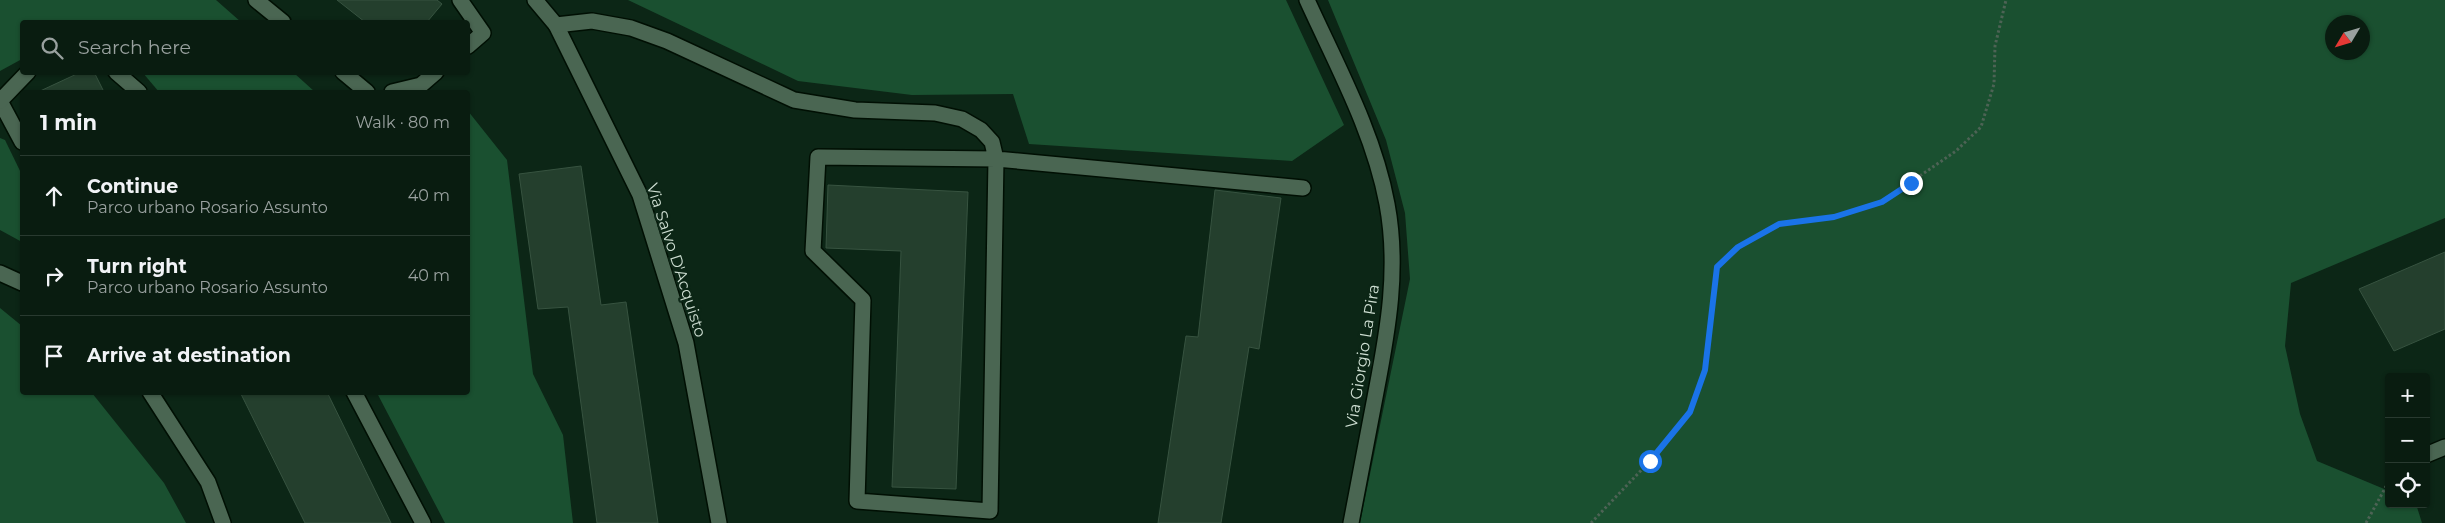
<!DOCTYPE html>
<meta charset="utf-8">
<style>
body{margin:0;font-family:Montserrat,sans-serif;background:#122519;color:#f1f3f6}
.controls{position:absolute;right:15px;bottom:15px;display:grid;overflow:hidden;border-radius:5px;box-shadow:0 1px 4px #0004}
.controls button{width:45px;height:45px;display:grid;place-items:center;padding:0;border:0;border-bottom:1px solid #293a30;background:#091c10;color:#f1f3f6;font:25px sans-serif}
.compass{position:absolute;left:2325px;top:15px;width:45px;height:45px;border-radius:50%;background:#091c10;box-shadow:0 1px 4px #0004;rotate:232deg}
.stop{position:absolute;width:15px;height:15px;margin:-11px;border:4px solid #1a73e8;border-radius:50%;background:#fff}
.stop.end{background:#1a73e8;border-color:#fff;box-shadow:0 1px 5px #0008}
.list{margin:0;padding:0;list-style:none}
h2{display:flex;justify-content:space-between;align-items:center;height:65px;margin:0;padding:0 20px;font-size:21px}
h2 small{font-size:16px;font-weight:400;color:#99a19f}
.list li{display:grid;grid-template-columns:32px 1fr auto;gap:15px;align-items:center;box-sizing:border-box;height:80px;padding:0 20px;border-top:1px solid #293a30}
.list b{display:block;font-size:19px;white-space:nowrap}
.list p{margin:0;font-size:16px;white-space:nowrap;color:#99a19f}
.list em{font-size:16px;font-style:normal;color:#99a19f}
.icon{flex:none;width:28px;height:28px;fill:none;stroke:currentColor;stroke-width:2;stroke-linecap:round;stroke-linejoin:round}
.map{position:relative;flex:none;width:2445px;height:523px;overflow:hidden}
.search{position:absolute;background:#091c10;box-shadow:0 1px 4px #0004;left:20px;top:20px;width:450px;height:55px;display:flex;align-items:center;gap:12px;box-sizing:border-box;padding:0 18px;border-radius:5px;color:#99a19f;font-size:19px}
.panel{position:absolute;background:#091c10;box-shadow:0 1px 4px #0004;left:20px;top:90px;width:450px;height:305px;border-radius:5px}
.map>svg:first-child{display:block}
</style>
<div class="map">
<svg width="2445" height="523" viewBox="0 0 2445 523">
<rect width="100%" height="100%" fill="#0c2616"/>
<g fill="#1a5030" fill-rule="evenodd">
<polygon points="0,0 216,0 241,22 22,22 22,59 0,71"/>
<polygon points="628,0 1286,0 1344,125 1292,161 1029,144 1013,94 912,95 798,81"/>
<path d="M 1328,0 L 2445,0 L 2445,218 L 2291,283 L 2285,346 L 2300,414 L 2317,461 L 2389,491 L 2389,504 L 2416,504 L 2422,523 L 1360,523 L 1410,279 L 1405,213 L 1386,140 ZM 2332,22 L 2362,22 L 2362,52 L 2332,52 Z"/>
<polygon points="143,73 294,73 315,92 159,92"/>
<polygon points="468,111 507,160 533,374 563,435 573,523 445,523 377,393 468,392"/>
<polygon points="0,138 5,140 22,175 22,242 0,230"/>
<polygon points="0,308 22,326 22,392 92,393 164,483 186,523 0,523"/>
</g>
<g fill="#243f2d" stroke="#375340">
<polygon points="337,0 437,0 442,4 427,22 365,22"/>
<polygon points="81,72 94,72 104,92 38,92"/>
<polygon points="581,166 601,305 626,302 658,523 597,523 568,307 538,309 519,174"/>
<polygon points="828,185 968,192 956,489 892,487 901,251 826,248"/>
<polygon points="1215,190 1281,198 1259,349 1249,347 1221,523 1158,523 1186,336 1198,337"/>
<polygon points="2445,252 2445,329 2394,351 2359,289"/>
<polygon points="240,392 327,392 391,523 305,523"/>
</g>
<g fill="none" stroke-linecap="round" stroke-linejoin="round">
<defs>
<g id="minor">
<polyline points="256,0 283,22"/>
<polyline points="460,0 483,33 468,46"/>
<polyline points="535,0 556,25 640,195 686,343 719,523"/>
<path d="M 1307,0 C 1337,66 1374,133 1387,204 C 1399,268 1388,330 1376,392 C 1368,436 1359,479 1351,523"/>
<polyline points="556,25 592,21 631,28 667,41 794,100 855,110 935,113 962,119 981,130 992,142 996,159 990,511 857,501 863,300 813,251 818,157 996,159 1303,188"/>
<polyline points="116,72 139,92"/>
<polyline points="343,72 367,92"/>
<polyline points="392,92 421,85 436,72"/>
<polyline points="0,101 22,142"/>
<polyline points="0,101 28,72"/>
<polyline points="0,273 22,283"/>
<polyline points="150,392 208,482 223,523"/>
<polyline points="354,392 423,523"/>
<polyline points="2426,455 2445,447"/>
</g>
</defs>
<use href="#minor" stroke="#000f03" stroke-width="18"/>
<g stroke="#4d6355" stroke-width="3" stroke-dasharray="2.5 2.5" stroke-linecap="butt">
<polyline points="1591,523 1650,461 1690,412 1705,370 1717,267 1738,247 1779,224 1834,217 1882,202 1956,151 1981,127 1994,84 1995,46 2006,0"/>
<polyline points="2366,523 2389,481"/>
</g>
<use href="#minor" stroke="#4a6652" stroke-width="15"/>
</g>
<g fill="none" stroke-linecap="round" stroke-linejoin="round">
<polyline stroke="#1a73e8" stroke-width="6" points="1650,461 1690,412 1705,370 1717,267 1738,247 1779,224 1834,217 1882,202 1911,183"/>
</g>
<g text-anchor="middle" stroke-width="4.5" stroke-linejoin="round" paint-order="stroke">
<g font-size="16" fill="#ceded2" stroke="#0c2616">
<text transform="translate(677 260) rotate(72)" y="6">Via Salvo D'Acquisto</text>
<text transform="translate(1362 356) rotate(-81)" y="6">Via Giorgio La Pira</text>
</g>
</g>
</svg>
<div class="controls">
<button>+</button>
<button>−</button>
<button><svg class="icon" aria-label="locate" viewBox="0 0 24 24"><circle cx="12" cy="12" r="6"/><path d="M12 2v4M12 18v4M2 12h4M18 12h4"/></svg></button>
</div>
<svg class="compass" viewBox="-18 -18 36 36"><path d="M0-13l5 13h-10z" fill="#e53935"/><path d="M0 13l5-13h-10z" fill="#99a19f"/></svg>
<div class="stop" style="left:1650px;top:461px"></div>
<div class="stop end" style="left:1911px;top:183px"></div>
<div class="search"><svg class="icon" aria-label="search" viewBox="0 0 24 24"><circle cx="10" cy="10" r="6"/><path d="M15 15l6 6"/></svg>Search here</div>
<section class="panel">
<h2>1 min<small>Walk · 80 m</small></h2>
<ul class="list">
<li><svg class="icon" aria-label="ahead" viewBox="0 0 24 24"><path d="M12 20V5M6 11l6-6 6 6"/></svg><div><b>Continue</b><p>Parco urbano Rosario Assunto</p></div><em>40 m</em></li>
<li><svg class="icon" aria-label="right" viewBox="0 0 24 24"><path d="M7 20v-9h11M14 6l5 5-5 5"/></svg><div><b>Turn right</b><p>Parco urbano Rosario Assunto</p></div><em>40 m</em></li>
<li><svg class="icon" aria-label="arrive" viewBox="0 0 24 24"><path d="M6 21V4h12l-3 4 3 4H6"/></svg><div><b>Arrive at destination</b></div></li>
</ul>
</section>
</div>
